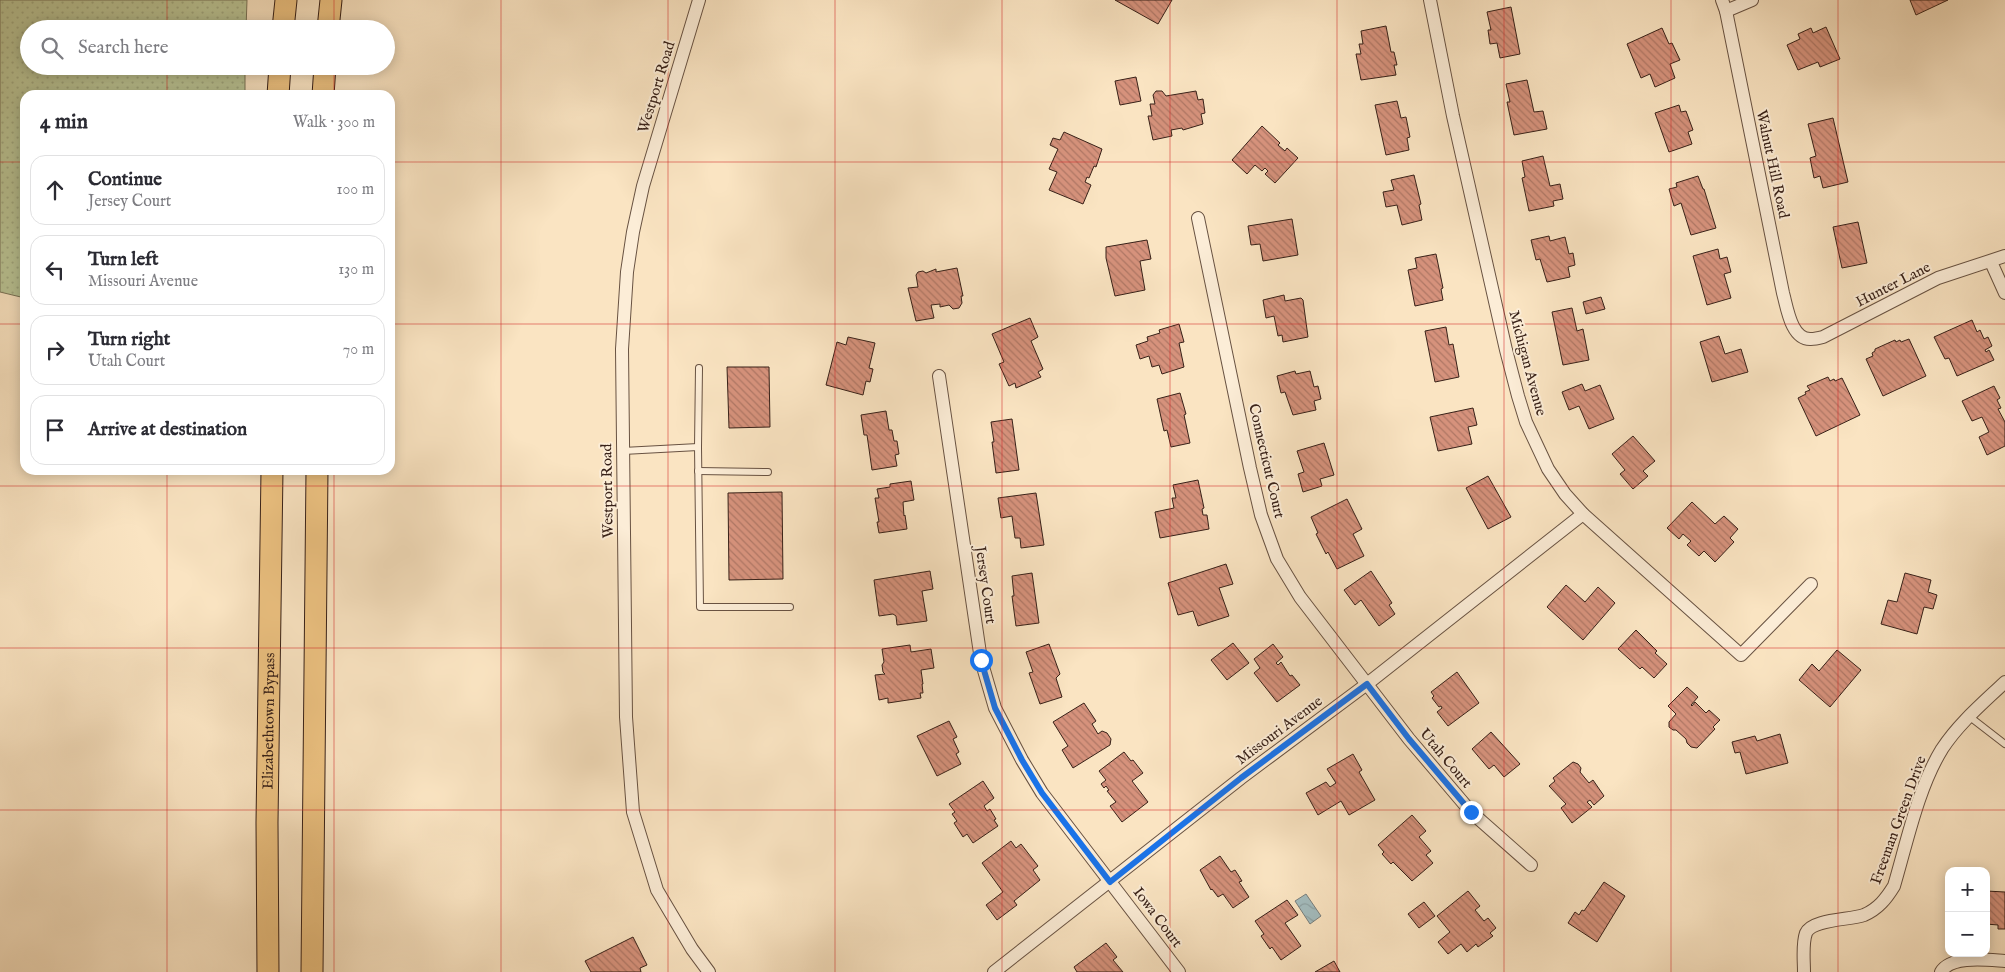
<!DOCTYPE html>
<meta charset="utf-8">
<style>
body{margin:0;font-family:"IM FELL English",serif;background:#f7f7f7;color:#2b2b33}
.controls{position:absolute;right:15px;bottom:15px;display:grid;overflow:hidden;border-radius:10px;box-shadow:0 2px 12px #0003}
.controls button{width:45px;height:45px;display:grid;place-items:center;padding:0;border:0;border-bottom:1px solid #e1e1e2;background:#fff;color:#2b2b33;font:25px sans-serif}
.stop{position:absolute;width:15px;height:15px;margin:-11px;border:4px solid #1a73e8;border-radius:50%;background:#fff}
.stop.end{background:#1a73e8;border-color:#fff;box-shadow:0 1px 5px #0008}
.list{margin:0;padding:0;list-style:none}
h2{display:flex;justify-content:space-between;align-items:center;height:65px;margin:0;padding:0 20px;font-size:21px}
h2 small{font-size:16px;font-weight:400;color:#7c7c81}
.list li{display:grid;grid-template-columns:32px 1fr auto;gap:15px;align-items:center;box-sizing:border-box;height:70px;margin:0 10px 10px;padding:0 10px;border:1px solid #e1e1e2;border-radius:15px}
.list b{display:block;font-size:19px;white-space:nowrap}
.list p{margin:0;font-size:16px;white-space:nowrap;color:#7c7c81}
.list em{font-size:16px;font-style:normal;color:#7c7c81}
.icon{flex:none;width:28px;height:28px;fill:none;stroke:currentColor;stroke-width:2;stroke-linecap:round;stroke-linejoin:round}
.map{position:relative;flex:none;width:2005px;height:972px;overflow:hidden}
.search{position:absolute;background:#fff;box-shadow:0 2px 12px #0003;left:20px;top:20px;width:375px;height:55px;display:flex;align-items:center;gap:12px;box-sizing:border-box;padding:0 18px;border-radius:28px;color:#7c7c81;font-size:19px}
.panel{position:absolute;background:#fff;box-shadow:0 2px 12px #0003;left:20px;top:90px;width:375px;height:385px;border-radius:15px}
.map>svg:first-child{display:block}
</style>
<div class="map">
<svg width="2005" height="972" viewBox="0 0 2005 972">
<defs>
<pattern id="park-dots" width="8" height="8" patternUnits="userSpaceOnUse" patternTransform="scale(1.25)"><rect width="8" height="8" fill="#bac596"/><path d="M2 2h.1M6 6h.1" fill="none" stroke="#a1a981" stroke-width="1.8" stroke-linecap="round"/></pattern>
<pattern id="water-waves" width="16" height="10" patternUnits="userSpaceOnUse" patternTransform="scale(1.25)"><rect width="16" height="10" fill="#a3bcbe"/><path d="M0 5q4-4 8 0t8 0" fill="none" stroke="#8da1a3"/></pattern>
<pattern id="building-back-hatch" width="6" height="6" patternUnits="userSpaceOnUse" patternTransform="scale(1.25)"><rect width="6" height="6" fill="#d6927c"/><path d="M-1 5l2 2M0 0l6 6M5-1l2 2" fill="none" stroke="#af7765"/></pattern>
</defs>
<rect width="100%" height="100%" fill="#fae4c2"/>
<filter id="stains"><feTurbulence type="fractalNoise" baseFrequency=".004" numOctaves="4"/><feColorMatrix values="0 0 0 0 .2 0 0 0 0 .09 0 0 0 0 .02 0 0 0 .5 -.17"/></filter>
<radialGradient id="worn" r=".72"><stop offset=".6" stop-color="#630" stop-opacity="0"/><stop offset="1" stop-color="#630" stop-opacity=".3"/></radialGradient>
<polygon fill="url(#park-dots)" stroke="#797357" points="0,0 247,0 246,29 29,29 29,66 245,66 245,95 25,95 25,298 0,292"/>
<polygon fill="url(#water-waves)" stroke="#787e7c" points="1306,894 1321,916 1310,924 1295,901"/>
<g fill="url(#building-back-hatch)" stroke="#382118">
<polygon points="1115,0 1172,0 1158,24"/>
<polygon points="1910,0 1948,0 1916,15"/>
<polygon points="1511,7 1520,54 1500,58 1497,43 1490,44 1488,30 1491,30 1487,12"/>
<polygon points="1386,26 1391,52 1394,52 1397,65 1394,65 1396,75 1361,80 1356,54 1361,54 1359,44 1363,44 1361,31"/>
<polygon points="1826,27 1840,59 1820,67 1818,62 1798,70 1787,45 1800,39 1798,34 1811,28 1813,33"/>
<polygon points="1662,28 1669,44 1672,43 1680,60 1670,64 1675,78 1655,87 1650,74 1641,78 1627,44"/>
<polygon points="1136,77 1141,101 1120,105 1115,81"/>
<polygon points="1527,80 1534,112 1543,111 1547,129 1514,135 1507,102 1510,102 1506,84"/>
<polygon points="1156,91 1162,91 1166,96 1196,91 1198,100 1203,99 1205,113 1201,114 1203,124 1183,130 1182,128 1171,130 1172,136 1153,140 1148,116 1152,116 1150,104 1155,104 1153,95"/>
<polygon points="1397,101 1401,118 1406,117 1410,137 1407,138 1409,150 1386,155 1375,105"/>
<polygon points="1679,105 1681,112 1686,111 1693,130 1688,132 1692,144 1669,152 1655,113"/>
<polygon points="1833,118 1848,182 1823,188 1820,176 1814,178 1810,158 1816,156 1808,124"/>
<polygon points="1262,126 1280,143 1278,145 1285,151 1287,148 1298,158 1275,183 1265,174 1268,171 1265,168 1262,171 1255,165 1247,174 1232,160"/>
<polygon points="1064,132 1102,149 1096,167 1094,166 1089,178 1087,177 1085,182 1091,185 1083,204 1049,190 1057,172 1049,169 1058,149 1050,145 1053,138 1060,140"/>
<polygon points="1543,156 1550,186 1560,184 1563,199 1553,201 1554,206 1529,211 1522,178 1525,177 1522,161"/>
<polygon points="1414,175 1421,204 1419,205 1422,220 1402,225 1397,205 1386,207 1383,192 1394,190 1391,180"/>
<polygon points="1698,176 1703,189 1704,189 1716,228 1691,235 1681,203 1674,206 1669,189 1677,187 1676,183"/>
<polygon points="1292,219 1298,255 1263,261 1260,244 1251,245 1248,226"/>
<polygon points="1858,222 1867,263 1842,268 1833,227"/>
<polygon points="1549,236 1550,241 1565,237 1569,254 1573,253 1575,265 1568,267 1570,277 1547,282 1540,259 1536,260 1531,240"/>
<polygon points="1147,240 1151,259 1140,261 1145,290 1115,296 1106,258 1106,247"/>
<polygon points="1718,249 1720,259 1727,257 1731,272 1724,274 1731,298 1707,305 1693,256"/>
<polygon points="1436,254 1443,288 1441,289 1443,300 1415,306 1408,270 1417,268 1415,258"/>
<polygon points="957,268 963,296 961,296 962,303 959,308 953,309 949,305 940,307 940,304 931,305 934,318 916,321 908,288 918,287 916,275 918,272 923,271 926,273 936,269 936,272"/>
<polygon points="1284,295 1285,301 1301,298 1303,300 1308,337 1283,342 1282,335 1278,336 1274,316 1266,318 1263,300"/>
<polygon points="1601,297 1605,309 1586,314 1583,302"/>
<polygon points="1572,308 1577,331 1583,329 1589,360 1563,365 1552,312"/>
<polygon points="1030,318 1038,337 1031,341 1043,369 1038,372 1041,377 1016,388 1015,383 1009,386 999,364 1004,362 992,334"/>
<polygon points="1972,320 1977,332 1980,330 1984,339 1988,337 1992,346 1985,350 1986,352 1989,350 1994,360 1957,376 1949,358 1945,359 1934,337"/>
<polygon points="1179,324 1184,342 1179,343 1184,367 1162,374 1159,365 1152,367 1149,356 1140,359 1136,345 1148,341 1147,337 1160,333 1159,330"/>
<polygon points="1446,327 1449,345 1453,344 1459,377 1435,382 1425,331"/>
<polygon points="1719,336 1725,354 1741,349 1748,372 1712,382 1700,342"/>
<polygon points="848,337 875,343 869,368 873,369 870,382 866,381 863,395 826,385 837,342 846,345"/>
<polygon points="1909,339 1926,376 1883,396 1866,359 1873,356 1872,353 1875,351 1875,349 1895,340 1896,342 1900,340 1901,342"/>
<polygon points="727,367 769,367 770,427 729,428"/>
<polygon points="1295,371 1296,374 1310,371 1314,387 1318,386 1321,399 1314,401 1316,410 1293,415 1285,392 1281,393 1277,376"/>
<polygon points="1828,377 1830,381 1834,379 1835,381 1842,378 1860,415 1816,436 1798,398 1806,394 1805,392 1810,390 1807,386"/>
<polygon points="1582,384 1585,391 1600,385 1614,419 1589,429 1579,406 1569,410 1562,392"/>
<polygon points="1994,386 2000,398 1997,400 2001,408 1998,409 2005,422 2005,446 1987,455 1979,437 1989,432 1982,417 1972,421 1962,401"/>
<polygon points="1180,393 1186,414 1184,415 1190,443 1171,447 1167,430 1164,431 1157,399"/>
<polygon points="1473,408 1477,425 1468,427 1472,444 1438,451 1430,417"/>
<polygon points="886,411 889,430 892,430 894,441 897,441 899,454 895,455 897,466 872,470 867,435 864,435 861,415"/>
<polygon points="1012,419 1019,470 996,473 992,442 994,442 991,422"/>
<polygon points="1633,436 1655,461 1643,471 1648,476 1633,489 1620,474 1625,470 1612,454"/>
<polygon points="1324,443 1334,475 1320,479 1322,486 1303,492 1298,474 1304,472 1297,451"/>
<polygon points="1488,476 1511,517 1488,529 1466,488"/>
<polygon points="1198,480 1204,508 1202,509 1203,515 1207,515 1209,529 1160,538 1155,512 1174,508 1172,498 1176,498 1173,485"/>
<polygon points="911,481 914,500 903,502 904,516 905,515 907,529 879,533 877,522 879,522 875,498 879,498 877,489 890,487 890,484"/>
<polygon points="782,492 783,579 729,580 728,493"/>
<polygon points="1036,493 1044,545 1021,548 1020,538 1015,538 1012,516 1001,518 998,498"/>
<polygon points="1347,499 1362,529 1353,534 1364,556 1337,569 1328,552 1326,554 1316,534 1318,533 1311,517"/>
<polygon points="1692,502 1715,524 1724,516 1738,529 1730,538 1734,542 1715,562 1704,551 1699,556 1687,545 1691,541 1683,534 1679,539 1667,528"/>
<polygon points="1226,564 1233,584 1219,588 1229,616 1198,626 1193,611 1178,615 1168,583"/>
<polygon points="930,571 933,589 922,591 927,621 897,625 896,616 893,614 879,616 874,580"/>
<polygon points="1371,571 1392,603 1389,605 1395,614 1379,626 1361,600 1355,605 1344,590"/>
<polygon points="1032,573 1039,623 1016,626 1012,596 1014,596 1012,576"/>
<polygon points="1905,573 1931,580 1928,592 1937,595 1933,609 1924,607 1917,634 1881,624 1888,600 1897,602"/>
<polygon points="1566,585 1585,602 1598,587 1615,603 1583,640 1547,607"/>
<polygon points="1636,630 1657,651 1655,653 1667,664 1654,678 1642,667 1640,669 1618,649"/>
<polygon points="1233,643 1249,663 1227,680 1211,660"/>
<polygon points="1049,644 1060,674 1056,678 1062,697 1040,704 1029,673 1033,672 1026,652"/>
<polygon points="1273,644 1283,657 1276,663 1278,665 1281,662 1290,676 1292,675 1300,685 1277,702 1254,673 1260,668 1254,659"/>
<polygon points="910,645 911,652 931,649 934,668 921,670 923,684 922,684 923,693 920,693 921,698 888,703 888,698 879,700 875,675 885,674 883,672 882,665 884,662 882,649"/>
<polygon points="1837,650 1861,670 1830,707 1799,680 1812,664 1819,671"/>
<polygon points="1457,672 1479,703 1448,726 1437,712 1442,708 1441,706 1439,707 1432,698 1434,696 1431,692"/>
<polygon points="1687,687 1698,697 1691,705 1692,706 1695,702 1706,713 1709,710 1720,720 1713,727 1715,729 1697,748 1691,747 1687,743 1686,739 1676,730 1673,730 1669,727 1669,722 1676,714 1668,706"/>
<polygon points="1084,703 1096,721 1092,724 1098,734 1102,731 1107,733 1111,739 1110,745 1073,768 1062,750 1068,746 1053,722"/>
<polygon points="949,721 957,737 953,739 959,752 956,754 961,764 937,776 917,736"/>
<polygon points="1491,732 1520,764 1504,777 1494,765 1489,769 1472,749"/>
<polygon points="1780,734 1788,763 1746,774 1740,752 1735,753 1732,742 1755,736 1757,741"/>
<polygon points="1124,752 1131,761 1133,760 1143,773 1132,781 1148,802 1122,822 1110,806 1116,802 1107,791 1109,790 1106,786 1104,788 1101,784 1106,780 1099,771"/>
<polygon points="1353,754 1362,770 1359,772 1375,800 1349,815 1341,801 1318,815 1306,793 1326,782 1330,787 1336,783 1327,769"/>
<polygon points="1573,762 1578,764 1581,768 1580,772 1589,783 1593,780 1604,796 1594,805 1590,800 1587,802 1592,807 1572,823 1561,808 1566,804 1549,786 1555,781 1553,778"/>
<polygon points="983,781 994,798 984,806 987,811 990,809 996,819 994,820 998,826 973,843 967,834 963,837 954,823 957,821 952,814 955,812 949,804"/>
<polygon points="1412,815 1426,831 1419,837 1431,851 1426,855 1433,863 1412,881 1393,862 1391,864 1382,854 1384,852 1378,845"/>
<polygon points="1011,841 1016,848 1021,844 1038,866 1033,870 1040,880 1014,901 1017,905 997,920 986,905 1003,892 982,863"/>
<polygon points="1220,856 1231,872 1235,870 1242,881 1239,882 1249,897 1233,908 1223,894 1218,897 1212,889 1211,890 1200,870"/>
<polygon points="1604,882 1625,896 1597,942 1568,923 1575,912 1579,915 1582,910 1584,911"/>
<polygon points="1468,891 1480,906 1475,910 1484,921 1488,918 1496,928 1490,933 1493,936 1478,947 1476,944 1467,952 1461,944 1448,954 1438,942 1450,932 1437,916"/>
<polygon points="1986,891 2005,892 2005,929 1998,929 1998,925 1986,924"/>
<polygon points="1287,900 1298,915 1285,923 1301,946 1281,960 1272,947 1270,949 1261,936 1264,934 1255,921"/>
<polygon points="1424,902 1435,916 1419,928 1408,914"/>
<polygon points="633,937 647,965 640,968 641,972 591,972 585,961"/>
<polygon points="1106,943 1117,957 1113,960 1123,972 1077,972 1074,967"/>
<polygon points="1334,961 1340,972 1315,972"/>
</g>
<g fill="none" stroke-linecap="round" stroke-linejoin="round">
<defs>
<g id="service">
<polyline points="698,447 699,368"/>
<polyline points="623,451 698,447 700,607 790,607"/>
<polyline points="698,471 768,472"/>
<polyline points="1970,717 2005,744"/>
</g>
<g id="minor">
<polyline points="699,0 643,186 633,232 627,272 622,349 626,717 633,812 657,890 692,949 709,972"/>
<polyline points="1430,0 1453,116 1506,350 1518,396 1526,422 1548,469 1565,494 1583,514 1741,655 1811,584"/>
<path d="M 1722,0 L 1726,11 L 1783,293 C 1787,307 1791,340 1811,339 C 1815,339 1819,338 1823,337 L 1938,278 L 2005,256"/>
<polyline points="1726,11 1752,0"/>
<polyline points="1198,218 1250,468 1261,515 1277,559 1300,597 1409,739 1471,812 1531,865"/>
<polyline points="1991,262 2005,293"/>
<polyline points="939,376 981,660 995,708 1022,760 1042,793 1179,972"/>
<polyline points="994,972 1241,778 1367,684 1583,514"/>
<path d="M 1804,972 C 1804,960 1802,944 1806,933 C 1812,919 1850,920 1864,915 C 1878,909 1886,899 1894,886 C 1907,842 1918,788 1942,749 C 1959,723 1983,703 2005,682"/>
<path d="M 1941,972 C 1951,955 1988,960 2005,961"/>
</g>
<g id="trunk">
<polyline points="283,29 286,0"/>
<polyline points="328,29 331,0"/>
<polyline points="278,95 280,66"/>
<polyline points="323,95 325,66"/>
<path id="s1" d="M 268,972 L 267,823 L 272,470"/>
<polyline points="312,972 317,470"/>
</g>
</defs>
<use href="#service" stroke="#685242" stroke-width="8"/>
<use href="#minor" stroke="#685242" stroke-width="14"/>
<use href="#trunk" stroke="#382118" stroke-width="23"/>
<use href="#service" stroke="#fcedd7" stroke-width="6"/>
<use href="#minor" stroke="#fcedd7" stroke-width="12"/>
<use href="#trunk" stroke="#edc281" stroke-width="21"/>
</g>
<g fill="none" stroke-linecap="round" stroke-linejoin="round">
<polyline stroke="#1a73e8" stroke-width="6" points="981,660 995,708 1022,760 1042,793 1110,882 1241,778 1367,684 1409,739 1471,812"/>
</g>
<path fill="none" stroke="#d62828" stroke-width="1" stroke-opacity="0.55" d="M 167,0 L 167,29M 334,0 L 334,29M 501,0 L 501,972M 668,0 L 668,972M 835,0 L 835,972M 1002,0 L 1002,972M 1170,0 L 1170,972M 1337,0 L 1337,972M 1504,0 L 1504,972M 1671,0 L 1671,972M 1838,0 L 1838,972M 167,66 L 167,95M 334,66 L 334,95M 0,162 L 25,162M 390,162 L 2005,162M 0,324 L 25,324M 390,324 L 2005,324M 167,470 L 167,972M 334,470 L 334,972M 0,486 L 2005,486M 0,648 L 2005,648M 0,810 L 2005,810"/>
<g text-anchor="middle" stroke-width="4" stroke-linejoin="round" paint-order="stroke">
<g font-size="15" fill="#382118" stroke="#fcedd7">
<text transform="translate(656 87) rotate(-73)" y="5">Westport Road</text>
<text transform="translate(1773 164) rotate(78)" y="5">Walnut Hill Road</text>
<text transform="translate(1893 284) rotate(-27)" y="5">Hunter Lane</text>
<text transform="translate(1528 363) rotate(75)" y="5">Michigan Avenue</text>
<text transform="translate(1267 461) rotate(77)" y="5">Connecticut Court</text>
<text transform="translate(607 491) rotate(-91)" y="5">Westport Road</text>
<text transform="translate(986 585) rotate(82)" y="5">Jersey Court</text>
<text dy="5" stroke="none"><textPath href="#s1" startOffset="251">Elizabethtown Bypass</textPath></text>
<text transform="translate(1279 730) rotate(-37)" y="5">Missouri Avenue</text>
<text transform="translate(1446 758) rotate(50)" y="5">Utah Court</text>
<text transform="translate(1898 820) rotate(-70)" y="5">Freeman Green Drive</text>
<text transform="translate(1158 917) rotate(53)" y="5">Iowa Court</text>
</g>
</g>
<rect width="100%" height="100%" filter="url(#stains)"/>
<rect width="100%" height="100%" fill="url(#worn)"/>
</svg>
<div class="controls">
<button>+</button>
<button>−</button>
</div>
<div class="stop" style="left:981px;top:660px"></div>
<div class="stop end" style="left:1471px;top:812px"></div>
<div class="search"><svg class="icon" aria-label="search" viewBox="0 0 24 24"><circle cx="10" cy="10" r="6"/><path d="M15 15l6 6"/></svg>Search here</div>
<section class="panel">
<h2>4 min<small>Walk · 300 m</small></h2>
<ul class="list">
<li><svg class="icon" aria-label="ahead" viewBox="0 0 24 24"><path d="M12 20V5M6 11l6-6 6 6"/></svg><div><b>Continue</b><p>Jersey Court</p></div><em>100 m</em></li>
<li><svg class="icon" aria-label="left" viewBox="0 0 24 24"><path d="M17 20v-9H6M10 6l-5 5 5 5"/></svg><div><b>Turn left</b><p>Missouri Avenue</p></div><em>130 m</em></li>
<li><svg class="icon" aria-label="right" viewBox="0 0 24 24"><path d="M7 20v-9h11M14 6l5 5-5 5"/></svg><div><b>Turn right</b><p>Utah Court</p></div><em>70 m</em></li>
<li><svg class="icon" aria-label="arrive" viewBox="0 0 24 24"><path d="M6 21V4h12l-3 4 3 4H6"/></svg><div><b>Arrive at destination</b></div></li>
</ul>
</section>
</div>
